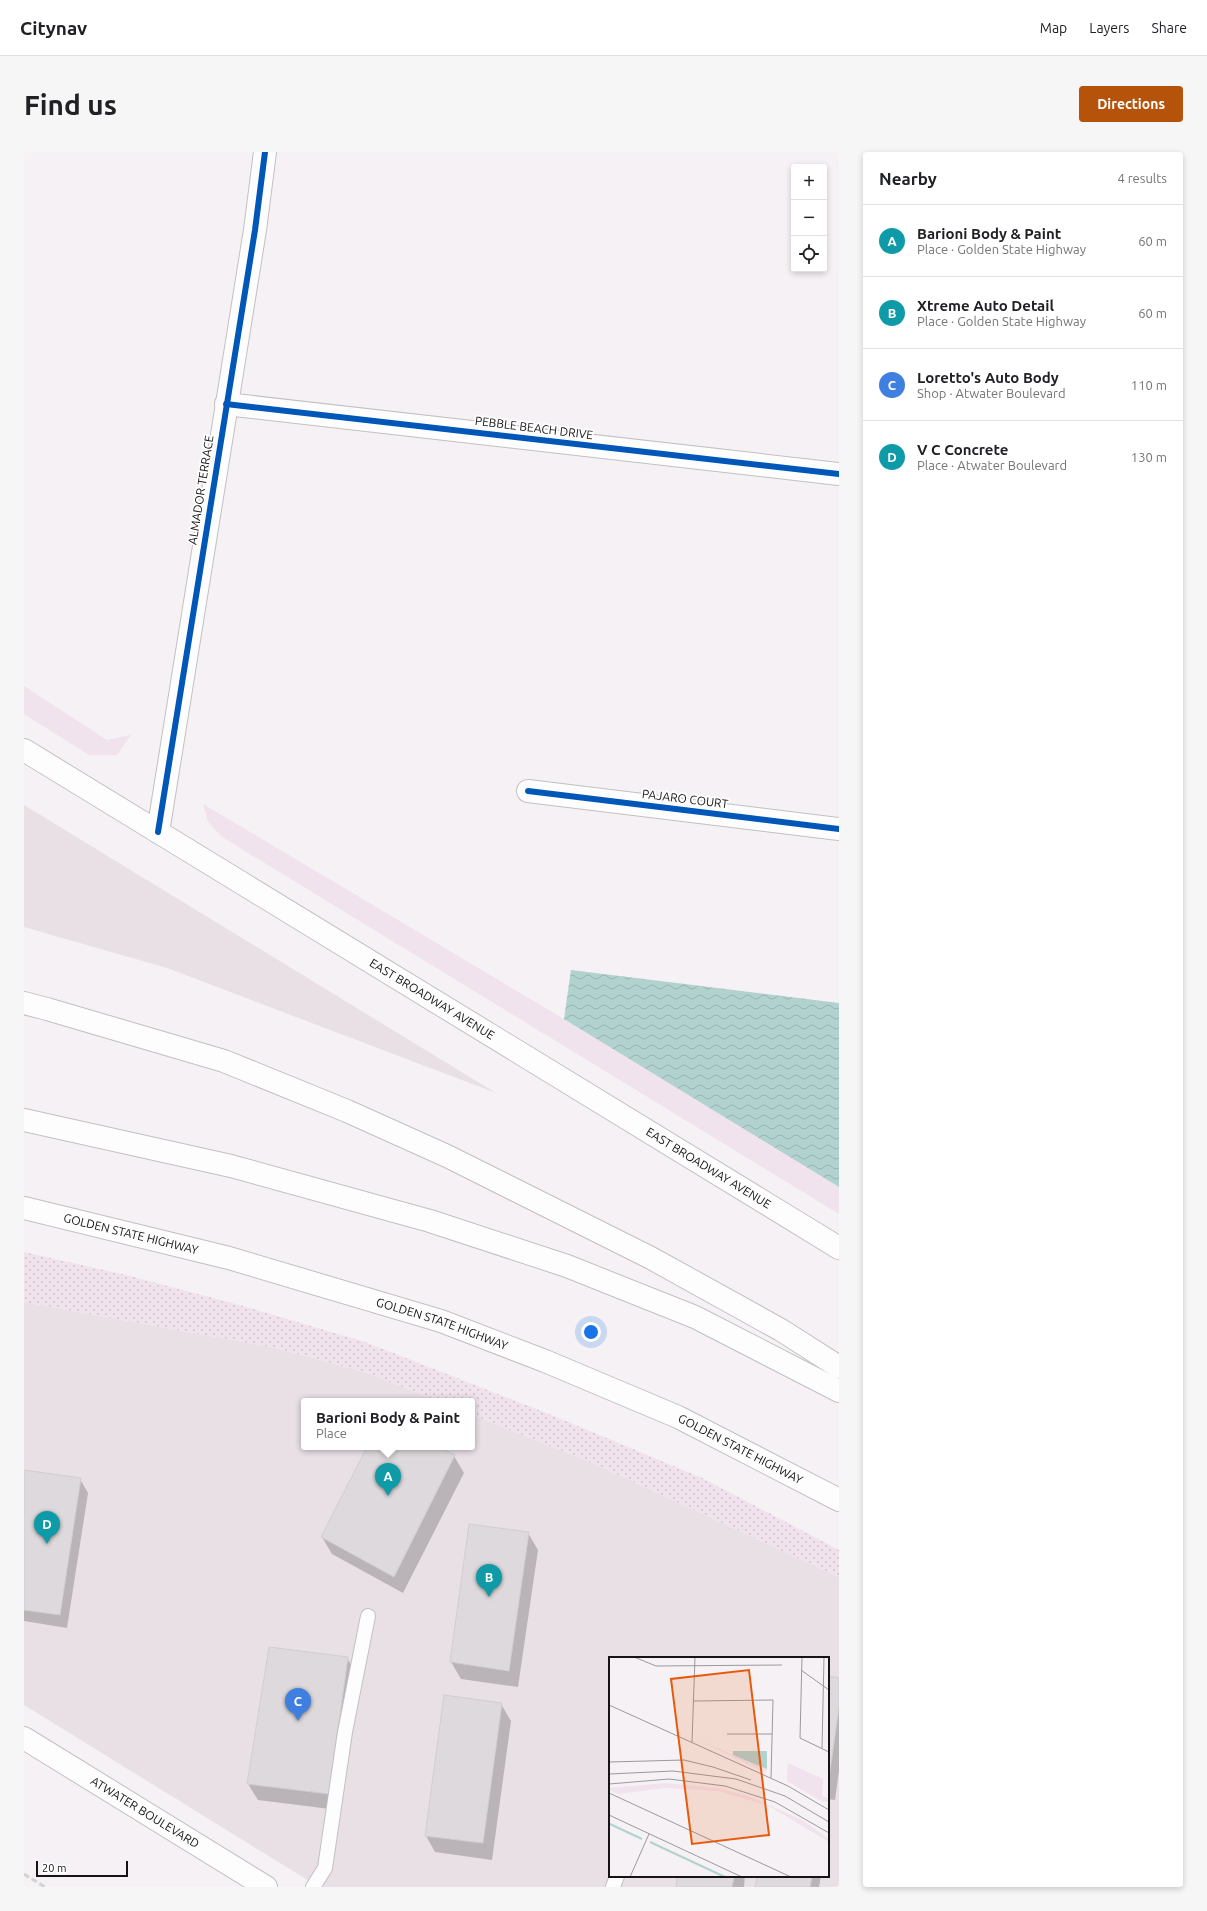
<!DOCTYPE html>
<meta charset="utf-8">
<style>
body{margin:0;font-family:Ubuntu,sans-serif;background:#f6f6f6;color:#202124}
.controls{position:absolute;right:12px;top:12px;display:grid;overflow:hidden;border-radius:4px;box-shadow:0 2px 6px #0003}
.controls button{width:36px;height:36px;display:grid;place-items:center;padding:0;border:0;border-bottom:1px solid #e0e0e0;background:#fff;color:#202124;font:20px sans-serif}
.scale{position:absolute;left:12px;bottom:10px;width:92px;box-sizing:border-box;padding-left:4px;border:2px solid #161415;border-top:0;font-size:11px;line-height:14px;white-space:nowrap;color:#161415;-webkit-text-stroke:3px #fff;paint-order:stroke}
.you{position:absolute;left:567px;top:1180px;width:14px;height:14px;margin:-10px;border:3px solid #fff;border-radius:50%;background:#1a73e8;box-shadow:0 0 0 6px #1a73e833}
.badge{display:grid;place-items:center;width:26px;height:26px;border-radius:50%;background:#b45309;color:#fff;font-size:13px;font-weight:700}
.pin{position:absolute;translate:-50% -33px;filter:drop-shadow(0 1px 2px #0008)}
.pin::after{content:'';position:absolute;top:21px;width:14px;height:12px;background:inherit;clip-path:polygon(0 0,100% 0,50% 100%)}
.popup{position:absolute;left:277px;top:1246px;width:174px;height:52px;box-sizing:border-box;display:grid;place-content:center;border-radius:4px;background:#fff;filter:drop-shadow(0 1px 3px #0005);font-size:13px;white-space:nowrap;color:#757577}
.popup b{font-size:15px;color:#202124}
.popup::after{content:'';position:absolute;left:50%;top:100%;margin-left:-8px;border:8px solid transparent;border-top-color:#fff}
.list{margin:0;padding:0;list-style:none}
h2{display:flex;justify-content:space-between;align-items:center;height:52px;margin:0;padding:0 16px;font-size:17px}
h2 small{font-size:13px;font-weight:400;color:#757577}
.list li{display:grid;grid-template-columns:26px 1fr auto;gap:12px;align-items:center;box-sizing:border-box;height:72px;padding:0 16px;border-top:1px solid #e0e0e0}
.list b{display:block;font-size:15px;white-space:nowrap}
.list p{margin:0;font-size:13px;white-space:nowrap;color:#757577}
.list em{font-size:13px;font-style:normal;color:#757577}
.icon{flex:none;width:22px;height:22px;fill:none;stroke:currentColor;stroke-width:2;stroke-linecap:round;stroke-linejoin:round}
.map{position:relative;flex:none;width:815px;height:1735px;overflow:hidden;border-radius:4px}
header{display:flex;align-items:center;gap:24px;box-sizing:border-box;height:56px;padding:0 20px;background:#fff;border-bottom:1px solid #e0e0e0}
header strong{font-size:19px}
nav{display:flex;gap:22px;margin-inline-start:auto;font-size:14px}
.intro{display:flex;align-items:center;justify-content:space-between;box-sizing:border-box;height:96px;padding:0 24px}
h1{margin:0;font-size:28px}
.button{padding:10px 18px;border-radius:4px;background:#b45309;color:#fff;font-size:14px;font-weight:700}
main{display:flex;gap:24px;padding:0 24px}
aside{flex:1;background:#fff;border-radius:4px;box-shadow:0 2px 6px #0003}
.map>svg:first-child{display:block}
</style>
<header>
<strong>Citynav</strong>
<nav><a>Map</a><a>Layers</a><a>Share</a></nav>
</header>
<div class="intro"><h1>Find us</h1><a class="button">Directions</a></div>
<main>
<div class="map">
<svg width="815" height="1735" viewBox="0 0 815 1735">
<defs>
<pattern id="grass-dots" width="8" height="8" patternUnits="userSpaceOnUse"><rect width="8" height="8" fill="#f1e3ed"/><path d="M2 2h.1M6 6h.1" fill="none" stroke="#cec2ca" stroke-width="1.8" stroke-linecap="round"/></pattern>
<pattern id="water-waves" width="16" height="10" patternUnits="userSpaceOnUse"><rect width="16" height="10" fill="#b1d2cf"/><path d="M0 5q4-4 8 0t8 0" fill="none" stroke="#98b3b1"/></pattern>
</defs>
<rect width="100%" height="100%" fill="#f5f1f4"/>
<g fill="#e9e0e6" fill-rule="evenodd">
<polygon points="0,653 472,941 143,816 0,775"/>
<path d="M 0,1150 L 252,1196 L 344,1221 L 413,1249 L 280,1249 L 280,1295 L 448,1295 L 448,1263 L 569,1311 L 815,1425 L 815,1735 L 295,1735 L 0,1553 ZM 586,1506 L 804,1506 L 804,1724 L 586,1724 Z"/>
</g>
<polygon fill="url(#grass-dots)" points="0,1100 102,1123 219,1154 341,1190 530,1264 678,1326 815,1398 815,1425 569,1311 448,1263 448,1249 413,1249 344,1221 252,1196 0,1150"/>
<g fill="#f1e3ed">
<polygon points="0,534 83,588 107,583 93,603 65,603 0,562"/>
<polygon points="179,652 540,867 815,1035 815,1062 198,685 184,670"/>
</g>
<polygon fill="url(#water-waves)" points="547,818 815,851 815,1035 540,867"/>
<g fill="#0003">
<polygon points="344,1295 413,1295 430,1304 440,1321 379,1441 308,1402 298,1385"/>
<polygon points="0,1319 56,1327 64,1341 43,1476 0,1469"/>
<polygon points="504,1381 514,1398 494,1535 437,1527 427,1510"/>
<polygon points="323,1506 333,1523 314,1658 234,1648 224,1632"/>
<polygon points="804,1525 815,1527 815,1619 811,1648 804,1647"/>
<polygon points="477,1552 487,1569 468,1708 411,1700 402,1684"/>
<polygon points="654,1724 721,1724 720,1735 653,1735"/>
<polygon points="734,1724 797,1724 795,1735 732,1735"/>
</g>
<g fill="#ddd9dc" stroke="#d1cdd0">
<polygon points="343,1295 415,1295 431,1303 370,1425 297,1385"/>
<polygon points="0,1318 57,1326 36,1463 0,1458"/>
<polygon points="445,1372 505,1380 485,1519 426,1510"/>
<polygon points="245,1495 324,1505 305,1642 223,1632"/>
<polygon points="804,1524 815,1526 815,1555 804,1633"/>
<polygon points="420,1543 478,1551 459,1691 401,1684"/>
<polygon points="653,1724 710,1724 708,1735 652,1735"/>
<polygon points="733,1724 788,1724 786,1735 731,1735"/>
</g>
<g fill="none" stroke-linecap="round" stroke-linejoin="round">
<defs>
<g id="lane">
<polyline points="289,1735 301,1716 321,1580 344,1464"/>
<polyline points="589,1735 593,1724"/>
</g>
<g id="street">
<polyline points="202,252 815,322"/>
<polyline points="504,639 815,677"/>
<polyline points="134,680 231,78 241,0"/>
</g>
<g id="secondary">
<path id="s1" d="M 0,598 L 815,1096"/>
<path id="s2" d="M 0,1586 L 242,1735"/>
</g>
<g id="highway">
<polyline points="0,851 23,857 200,909 323,959 423,1004 627,1106 757,1178 815,1215"/>
<polyline points="0,968 207,1014 406,1069 543,1114 671,1165 815,1239"/>
<path id="s3" d="M 0,1056 L 205,1106 L 417,1169 L 521,1209 L 654,1265 L 815,1348"/>
</g>
</defs>
<use href="#lane" stroke="#c2c0c2" stroke-width="16"/>
<use href="#street" stroke="#c2c0c2" stroke-width="24"/>
<use href="#secondary" stroke="#c2c0c2" stroke-width="24"/>
<use href="#highway" stroke="#c2c0c2" stroke-width="24"/>
<use href="#lane" stroke="#fefdfd" stroke-width="14"/>
<use href="#street" stroke="#fefdfd" stroke-width="22"/>
<use href="#secondary" stroke="#fefdfd" stroke-width="22"/>
<use href="#highway" stroke="#fefdfd" stroke-width="22"/>
<polyline stroke="#d4d2d4" stroke-width="3" stroke-dasharray="6 3" stroke-linecap="butt" points="0,1722 21,1735"/>
<defs>
<g id="cycleway">
<polyline points="202,252 815,322"/>
<polyline points="504,639 815,677"/>
<polyline points="134,680 231,78 241,0"/>
</g>
</defs>
<use href="#cycleway" stroke="#fff" stroke-width="8"/>
<use href="#cycleway" stroke="#0057b8" stroke-width="6"/>
</g>
<g text-anchor="middle" stroke-width="3.5" stroke-linejoin="round" paint-order="stroke">
<g font-size="12" fill="#161415" stroke="#fff">
<text transform="translate(510 276) rotate(7)" y="4">PEBBLE BEACH DRIVE</text>
<text transform="translate(177 338) rotate(-81)" y="4">ALMADOR TERRACE</text>
<text transform="translate(661 647) rotate(7)" y="4">PAJARO COURT</text>
<text dy="4" stroke="none"><textPath href="#s1" startOffset="478">EAST BROADWAY AVENUE</textPath></text>
<text dy="4" stroke="none"><textPath href="#s1" startOffset="802">EAST BROADWAY AVENUE</textPath></text>
<text dy="4" stroke="none"><textPath href="#s3" startOffset="110">GOLDEN STATE HIGHWAY</textPath></text>
<text dy="4" stroke="none"><textPath href="#s3" startOffset="434">GOLDEN STATE HIGHWAY</textPath></text>
<text dy="4" stroke="none"><textPath href="#s3" startOffset="758">GOLDEN STATE HIGHWAY</textPath></text>
<text dy="4" stroke="none"><textPath href="#s2" startOffset="142">ATWATER BOULEVARD</textPath></text>
</g>
</g>
<g transform="translate(585 1505)">
<rect width="220" height="220" fill="#f5f1f4"/>
<path d="M 179,106 L 214,122 L 213,139 L 219,141 L 219,145 L 214,145 L 178,124 ZM 56,126 L 109,131 L 142,140 L 193,163 L 220,182 L 220,185 L 160,149 L 109,134 L 56,131 L 9,137 L 0,133 L 0,131 Z" fill="#f1e3ed"/>
<path d="M 87,82 L 158,112 L 157,114 L 155,115 Z" fill="#f1e3ed"/>
<path d="M 124,94 L 158,94 L 158,112 L 124,98 Z" fill="#b1d2cf"/>
<path fill="none" stroke="#b1d2cf" stroke-width="2" d="M 1,167 L 33,182M 41,185 L 116,220"/>
<path fill="none" stroke="#9c999b" stroke-width="1" d="M 25,0 L 47,9 L 173,8M 193,0 L 191,81 L 220,95M 192,13 L 220,33M 85,44 L 164,43 L 162,121M 0,48 L 179,129 L 220,153M 118,77 L 163,77M 83,85 L 86,0M 213,91 L 215,0M 0,105 L 75,103 L 104,110 L 142,123M 0,117 L 64,114 L 127,122 L 176,139 L 220,165M 0,127 L 60,122 L 116,129 L 166,145 L 220,176M 0,136 L 182,220M 0,158 L 133,220M 21,220 L 40,177"/>
<path fill="#e8590c" fill-opacity="0.15" stroke="#e8590c" stroke-width="2" d="M 140,13 L 160,178 L 83,187 L 62,22 Z"/>
<rect width="220" height="220" fill="none" stroke="#161415" stroke-width="2"/>
</g>
</svg>
<div class="controls">
<button>+</button>
<button>−</button>
<button><svg class="icon" aria-label="locate" viewBox="0 0 24 24"><circle cx="12" cy="12" r="6"/><path d="M12 2v4M12 18v4M2 12h4M18 12h4"/></svg></button>
</div>
<div class="scale">20 m</div>
<div class="you"></div>
<div class="pin badge" style="left:364px;top:1344px;background:#0f9aa8">A</div>
<div class="popup"><b>Barioni Body &amp; Paint</b>Place</div>
<div class="pin badge" style="left:465px;top:1445px;background:#0f9aa8">B</div>
<div class="pin badge" style="left:274px;top:1569px;background:#3f7fe0">C</div>
<div class="pin badge" style="left:23px;top:1392px;background:#0f9aa8">D</div>
</div>
<aside>
<h2>Nearby<small>4 results</small></h2>
<ul class="list">
<li><span class="badge" style="background:#0f9aa8">A</span><div><b>Barioni Body &amp; Paint</b><p>Place · Golden State Highway</p></div><em>60 m</em></li>
<li><span class="badge" style="background:#0f9aa8">B</span><div><b>Xtreme Auto Detail</b><p>Place · Golden State Highway</p></div><em>60 m</em></li>
<li><span class="badge" style="background:#3f7fe0">C</span><div><b>Loretto's Auto Body</b><p>Shop · Atwater Boulevard</p></div><em>110 m</em></li>
<li><span class="badge" style="background:#0f9aa8">D</span><div><b>V C Concrete</b><p>Place · Atwater Boulevard</p></div><em>130 m</em></li>
</ul>
</aside>
</main>
